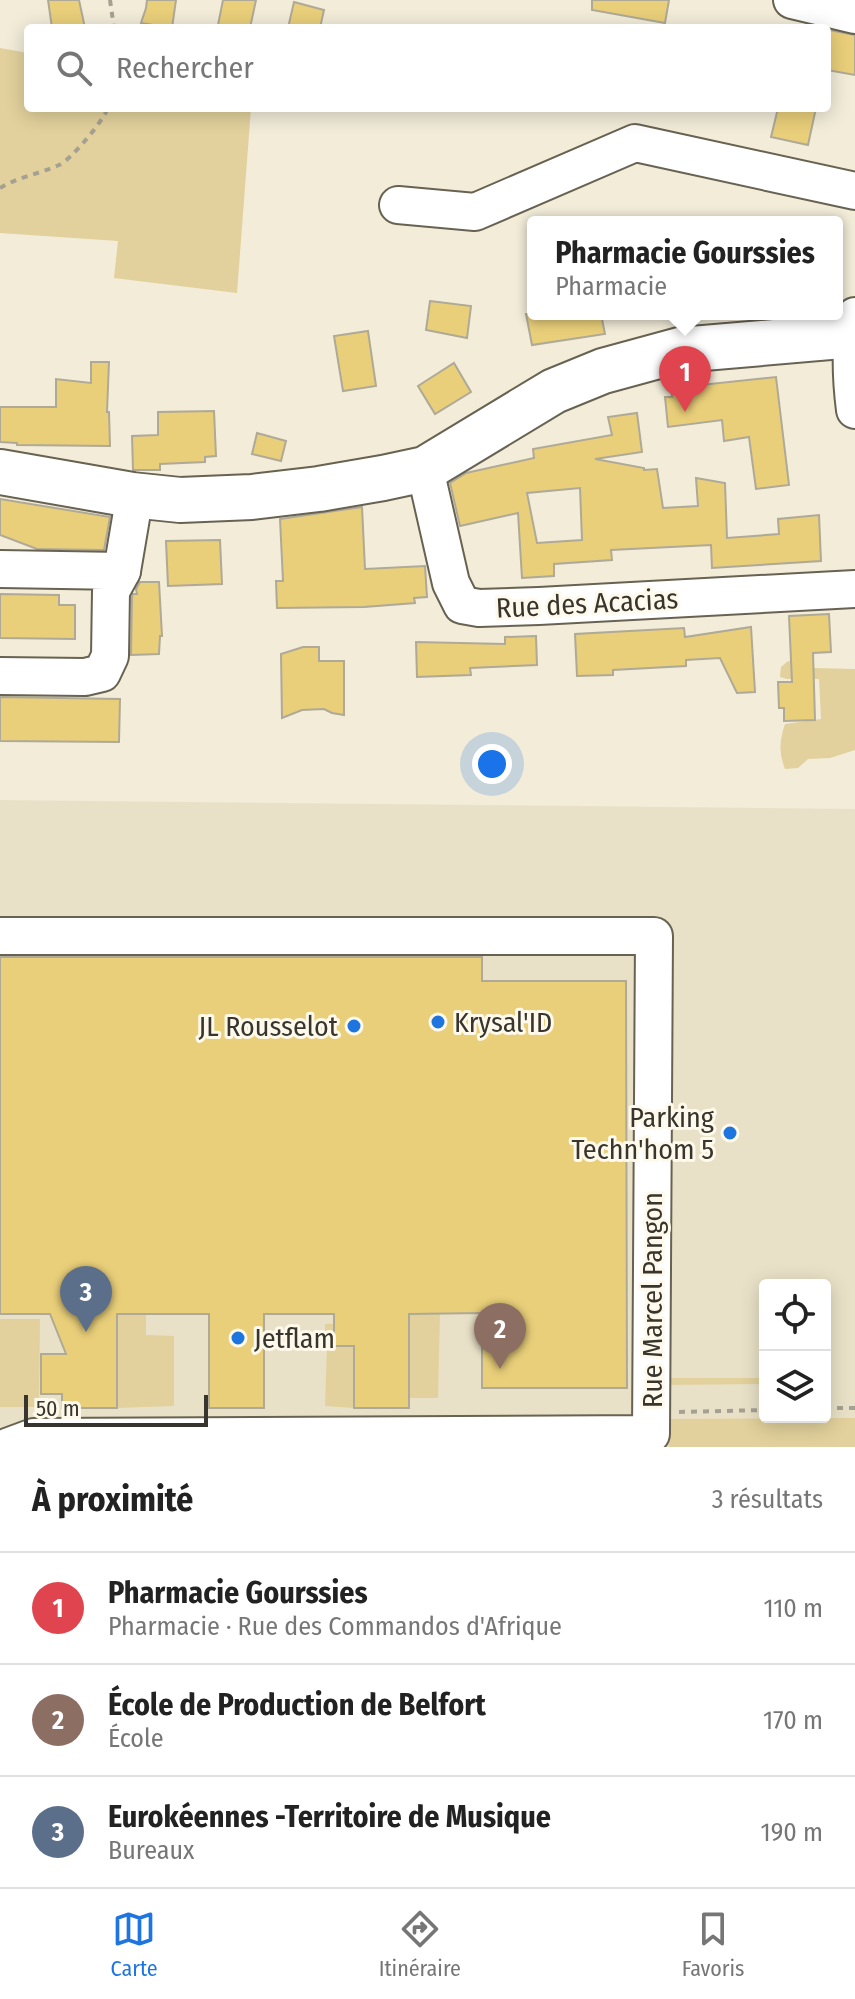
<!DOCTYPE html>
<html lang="fr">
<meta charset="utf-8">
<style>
body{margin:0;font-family:"Fira Sans Condensed",sans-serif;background:#f2f2f2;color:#222}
.controls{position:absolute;right:24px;bottom:24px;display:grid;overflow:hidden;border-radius:8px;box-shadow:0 4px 20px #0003}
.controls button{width:72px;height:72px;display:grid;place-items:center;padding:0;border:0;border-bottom:2px solid #e0e0e0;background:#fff;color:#222;font:40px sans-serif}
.scale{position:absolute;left:24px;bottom:20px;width:184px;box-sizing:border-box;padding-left:8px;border:4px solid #37352d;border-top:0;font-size:22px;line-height:28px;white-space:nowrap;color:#37352d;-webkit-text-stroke:6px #fef9ea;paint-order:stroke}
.you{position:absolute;left:492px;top:764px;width:28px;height:28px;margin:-20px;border:6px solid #fff;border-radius:50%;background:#1a73e8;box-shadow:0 0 0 12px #1a73e833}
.badge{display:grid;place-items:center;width:52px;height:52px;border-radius:50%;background:#1f75df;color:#fff;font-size:26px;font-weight:700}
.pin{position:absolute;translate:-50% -66px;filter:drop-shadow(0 2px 4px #0008)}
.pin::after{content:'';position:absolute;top:42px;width:28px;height:24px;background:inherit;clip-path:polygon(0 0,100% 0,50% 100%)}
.popup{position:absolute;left:527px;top:216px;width:316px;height:104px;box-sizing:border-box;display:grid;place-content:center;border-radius:8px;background:#fff;filter:drop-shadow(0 2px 6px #0005);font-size:26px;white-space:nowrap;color:#767676}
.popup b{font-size:30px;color:#222}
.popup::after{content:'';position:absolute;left:50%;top:100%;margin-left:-16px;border:16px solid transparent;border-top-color:#fff}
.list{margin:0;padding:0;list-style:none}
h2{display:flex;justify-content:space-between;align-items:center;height:104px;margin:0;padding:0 32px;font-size:34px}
h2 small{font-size:26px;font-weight:400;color:#767676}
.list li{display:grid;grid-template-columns:52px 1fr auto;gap:24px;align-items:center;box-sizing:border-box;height:112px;padding:0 32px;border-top:2px solid #e0e0e0}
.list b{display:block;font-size:30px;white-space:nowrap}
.list p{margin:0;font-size:26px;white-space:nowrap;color:#767676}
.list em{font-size:26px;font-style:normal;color:#767676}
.icon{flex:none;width:44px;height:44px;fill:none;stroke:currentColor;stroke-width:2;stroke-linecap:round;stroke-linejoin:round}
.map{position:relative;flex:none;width:855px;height:1447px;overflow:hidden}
.search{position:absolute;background:#fff;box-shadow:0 4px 20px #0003;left:24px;right:24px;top:24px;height:88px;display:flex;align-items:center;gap:20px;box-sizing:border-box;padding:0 28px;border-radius:8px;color:#767676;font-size:30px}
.sheet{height:440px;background:#fff}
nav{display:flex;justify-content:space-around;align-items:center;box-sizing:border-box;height:112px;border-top:2px solid #e0e0e0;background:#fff;font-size:22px;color:#767676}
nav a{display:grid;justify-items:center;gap:4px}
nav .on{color:#1f75df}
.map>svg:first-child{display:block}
</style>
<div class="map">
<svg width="855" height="1447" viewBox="0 0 855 1447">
<rect width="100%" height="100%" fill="#f2ecd9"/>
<path fill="#e9e1c7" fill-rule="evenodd" d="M 0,800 L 855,809 L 855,1447 L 0,1447 ZM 765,1285 L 825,1285 L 825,1417 L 765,1417 Z"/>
<g fill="#e2d19c">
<polygon points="0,48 28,53 28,108 251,108 237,293 114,278 118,241 0,233"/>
<path d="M 788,661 L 813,668 L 855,669 L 855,750 L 830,758 L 808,759 L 798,768 L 785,769 C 779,753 779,741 785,724 L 821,719 L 819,679 L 787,679 L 780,677 L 781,667 Z"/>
<polygon points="117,1314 146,1314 146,1335 174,1336 174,1406 117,1408"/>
<polygon points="409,1314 440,1314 438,1398 409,1398"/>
<polygon points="0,1319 40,1319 39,1407 0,1407"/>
<polygon points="354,1323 354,1408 325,1406 327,1346 342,1346 341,1332 325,1332 325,1324"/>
<polygon points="663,1378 765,1378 765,1384 663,1385"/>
<polygon points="855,1418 855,1447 669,1447 669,1419"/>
</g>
<g fill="#e9cf7a" stroke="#afa997" stroke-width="2" fill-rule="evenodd">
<polygon points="48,0 79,0 85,28 52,28"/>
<polygon points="147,0 176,0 172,28 141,23 146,8"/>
<polygon points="223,0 256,0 250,28 232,28 218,25"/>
<polygon points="592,0 669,0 665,23 592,10"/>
<polygon points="294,2 324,10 320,28 288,28"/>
<polygon points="829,30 855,35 855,75 827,70"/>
<polygon points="778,108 816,108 808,145 771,137"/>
<polygon points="430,301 471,306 467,338 426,330"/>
<polygon points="526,314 601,314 605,334 532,345"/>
<polygon points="368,331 376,386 343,391 334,336"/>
<polygon points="91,362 109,362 107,412 109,412 110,446 17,445 17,443 0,442 0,407 56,407 56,379 91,383"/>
<polygon points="454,363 471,392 435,414 418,386"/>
<polygon points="776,377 789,485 756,489 749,437 724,441 722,420 668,427 665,397 672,397 671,384 700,380 701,385"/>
<polygon points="214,411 216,456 205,457 205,462 160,464 160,470 133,470 132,436 158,435 158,412"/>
<path d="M 637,413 L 642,452 L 595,459 L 644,468 L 644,470 L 657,469 L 663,508 L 698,506 L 696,478 L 725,483 L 727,538 L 779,534 L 778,519 L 819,515 L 821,561 L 712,568 L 711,545 L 611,550 L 612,560 L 554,564 L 554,576 L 522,578 L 518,513 L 460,526 L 450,483 L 466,473 L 534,458 L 533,449 L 612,435 L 608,417 ZM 580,488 L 582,540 L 537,543 L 527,493 Z"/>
<polygon points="257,433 286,441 281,461 252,454"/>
<polygon points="0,499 110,517 104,550 37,549 0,535"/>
<polygon points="362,507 365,569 425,566 427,597 414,598 415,603 364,607 277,608 276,581 283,581 280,519"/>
<polygon points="220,540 222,584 168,586 166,541"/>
<polygon points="140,582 159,582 162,636 160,636 159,654 131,655 132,597 133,594 137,594 136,589"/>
<polygon points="0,594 59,595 59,605 75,605 75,639 0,638"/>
<polygon points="829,614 831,652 813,653 815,720 784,721 784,708 779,708 778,682 792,682 789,616"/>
<polygon points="751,627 755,692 737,693 720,658 686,660 686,666 613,670 613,675 577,676 575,634 684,628 685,637"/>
<polygon points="536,636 537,665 470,668 471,675 417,677 416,642 505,644 505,637"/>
<polygon points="303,647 319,647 319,661 344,661 344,715 332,713 324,709 302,710 282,718 281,654"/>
<polygon points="0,697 120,699 119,742 0,741"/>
<polygon points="0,957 482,957 482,981 626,981 627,1388 482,1388 482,1313 409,1314 409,1408 354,1408 354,1346 334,1346 334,1314 264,1314 264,1408 209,1408 209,1314 117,1314 117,1408 62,1408 62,1394 41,1394 41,1354 66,1354 50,1314 0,1314"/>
</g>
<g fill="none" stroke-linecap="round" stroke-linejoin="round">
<defs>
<g id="minor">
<polyline points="792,0 855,15"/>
<polyline points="398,205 475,212 635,143 855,191"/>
<path d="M 855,316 C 850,348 851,379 855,410"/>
<polyline points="425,469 451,583 462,605 479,608 539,606 855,589"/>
<polyline points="0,569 122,571 111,591 110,656 102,673 85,677 0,676"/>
<polyline points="122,571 133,506 132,495"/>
<polyline points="0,936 654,936 651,1434 34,1437 7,1447"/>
</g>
<polyline id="major" points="0,472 132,495 180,500 252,497 319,489 383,478 425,469 554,391 603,371 680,350 855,335"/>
</defs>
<use href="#minor" stroke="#676251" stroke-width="40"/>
<use href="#major" stroke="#676251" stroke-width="48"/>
<g stroke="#a5a192" stroke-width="4" stroke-dasharray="6 6" stroke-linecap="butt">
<polyline points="110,0 114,28"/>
<path d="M 0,188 C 18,177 39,174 59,165 C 71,160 103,121 108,108"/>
<polyline points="825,1408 855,1408"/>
<polyline points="679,1412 765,1410"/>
</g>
<use href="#minor" stroke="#fff" stroke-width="36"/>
<use href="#major" stroke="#fff" stroke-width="44"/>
</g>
<g fill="#1f75df" stroke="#fef9ea" stroke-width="3">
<circle cx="438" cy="1022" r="8"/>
<circle cx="354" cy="1026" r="8"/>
<circle cx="730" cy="1133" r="8"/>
<circle cx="238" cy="1338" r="8"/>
</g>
<g text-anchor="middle" stroke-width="6" stroke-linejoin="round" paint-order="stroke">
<g font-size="28" fill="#37352d" stroke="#fef9ea">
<text transform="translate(587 603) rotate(-3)" y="10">Rue des Acacias</text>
<text transform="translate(652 1300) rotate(-90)" y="10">Rue Marcel Pangon</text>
</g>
<g font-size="28" fill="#37352d" stroke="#fef9ea" text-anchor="start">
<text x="454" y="1032">Krysal'ID</text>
<text x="338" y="1036" text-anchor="end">JL Rousselot</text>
<text x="714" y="1127" text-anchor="end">Parking<tspan x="714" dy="32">Techn'hom 5</tspan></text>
<text x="254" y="1348">Jetflam</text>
</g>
</g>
</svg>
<div class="controls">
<button><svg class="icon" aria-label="locate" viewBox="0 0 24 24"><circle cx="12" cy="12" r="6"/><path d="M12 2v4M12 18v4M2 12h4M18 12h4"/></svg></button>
<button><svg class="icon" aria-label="layers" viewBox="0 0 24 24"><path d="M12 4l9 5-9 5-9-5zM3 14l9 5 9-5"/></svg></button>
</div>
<div class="scale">50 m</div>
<div class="you"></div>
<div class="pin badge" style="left:685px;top:412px;background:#e0444e">1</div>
<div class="popup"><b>Pharmacie Gourssies</b>Pharmacie</div>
<div class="pin badge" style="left:500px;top:1369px;background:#8d6e63">2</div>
<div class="pin badge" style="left:86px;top:1332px;background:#5c6f8a">3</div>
<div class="search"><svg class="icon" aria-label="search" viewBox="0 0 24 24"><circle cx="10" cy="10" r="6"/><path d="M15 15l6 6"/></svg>Rechercher</div>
</div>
<section class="sheet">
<h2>À proximité<small>3 résultats</small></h2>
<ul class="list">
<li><span class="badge" style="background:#e0444e">1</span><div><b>Pharmacie Gourssies</b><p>Pharmacie · Rue des Commandos d'Afrique</p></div><em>110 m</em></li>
<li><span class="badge" style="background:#8d6e63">2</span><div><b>École de Production de Belfort</b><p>École</p></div><em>170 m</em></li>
<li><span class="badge" style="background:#5c6f8a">3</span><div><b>Eurokéennes -Territoire de Musique</b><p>Bureaux</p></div><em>190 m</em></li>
</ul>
</section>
<nav>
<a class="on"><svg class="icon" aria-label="map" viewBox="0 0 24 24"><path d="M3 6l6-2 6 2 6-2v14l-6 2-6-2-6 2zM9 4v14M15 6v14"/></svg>Carte</a>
<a><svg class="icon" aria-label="directions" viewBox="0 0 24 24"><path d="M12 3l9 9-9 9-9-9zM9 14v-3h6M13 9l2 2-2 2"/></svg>Itinéraire</a>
<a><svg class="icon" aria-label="saved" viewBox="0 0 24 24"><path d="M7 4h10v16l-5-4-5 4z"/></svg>Favoris</a>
</nav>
